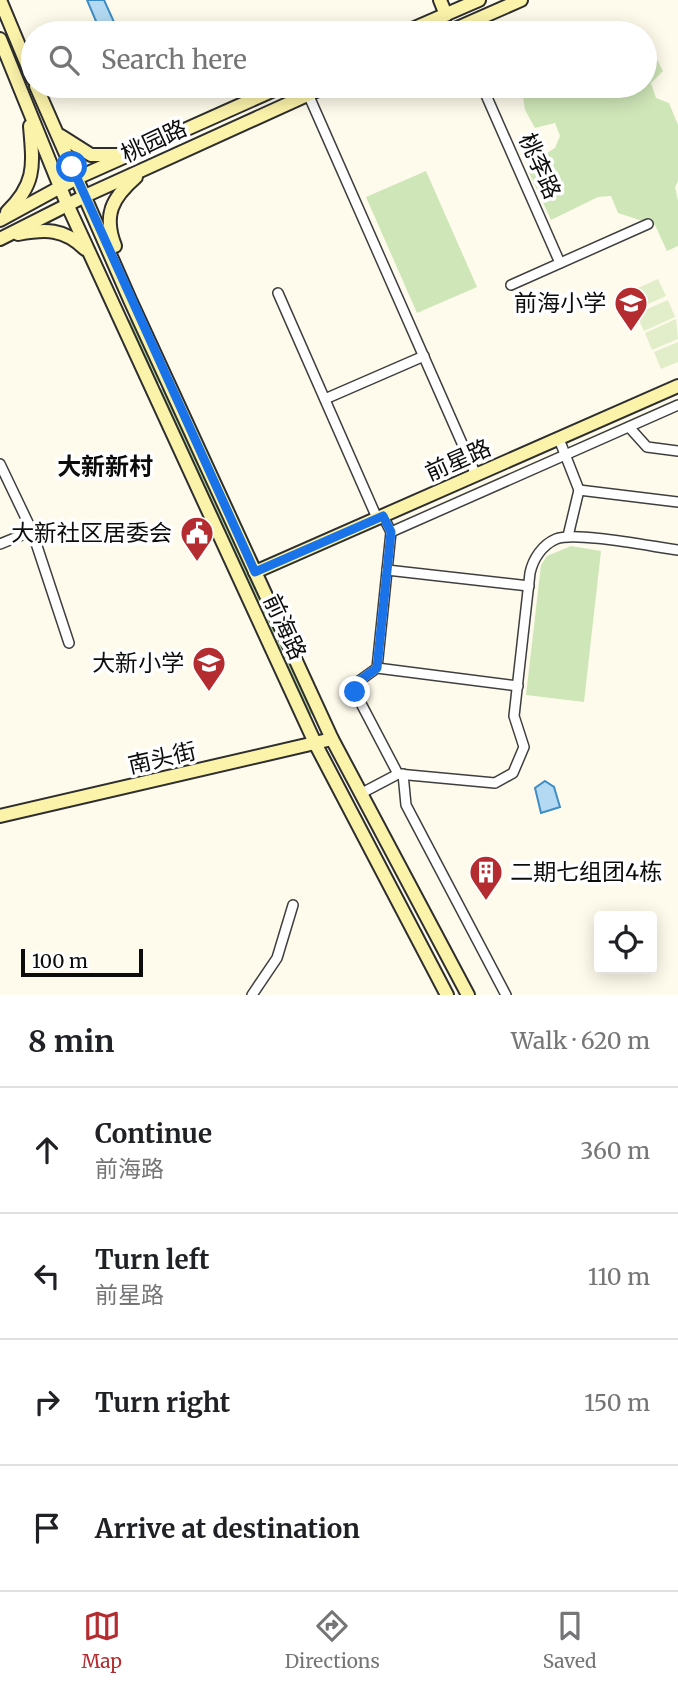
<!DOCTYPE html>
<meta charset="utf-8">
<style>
body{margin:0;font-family:Merriweather,"Noto Sans SC",serif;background:#f2f2f2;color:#202124}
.controls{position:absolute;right:21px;bottom:21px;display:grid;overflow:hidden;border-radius:7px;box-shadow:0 4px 18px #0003}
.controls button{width:63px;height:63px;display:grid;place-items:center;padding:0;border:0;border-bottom:2px solid #e0e0e0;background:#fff;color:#202124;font:35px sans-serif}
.scale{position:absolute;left:21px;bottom:18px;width:122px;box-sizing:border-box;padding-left:7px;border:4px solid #0c0c0c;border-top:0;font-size:19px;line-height:24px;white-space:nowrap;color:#0c0c0c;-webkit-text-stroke:5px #fff;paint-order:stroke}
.stop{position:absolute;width:21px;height:21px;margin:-16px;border:5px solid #1a73e8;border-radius:50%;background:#fff}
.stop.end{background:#1a73e8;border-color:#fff;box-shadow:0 2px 7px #0008}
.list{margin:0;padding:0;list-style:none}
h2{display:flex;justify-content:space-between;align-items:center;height:91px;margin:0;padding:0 28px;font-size:30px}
h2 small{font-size:23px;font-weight:400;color:#757577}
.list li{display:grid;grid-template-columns:46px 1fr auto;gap:21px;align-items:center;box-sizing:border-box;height:126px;padding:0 28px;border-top:2px solid #e0e0e0}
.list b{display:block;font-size:26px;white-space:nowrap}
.list p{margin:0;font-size:23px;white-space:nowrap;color:#757577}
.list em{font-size:23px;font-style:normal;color:#757577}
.icon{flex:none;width:38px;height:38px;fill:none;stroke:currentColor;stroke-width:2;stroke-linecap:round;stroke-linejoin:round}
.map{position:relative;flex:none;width:678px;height:995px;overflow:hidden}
.search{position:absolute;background:#fff;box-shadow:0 4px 18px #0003;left:21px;right:21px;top:21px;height:77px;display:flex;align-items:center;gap:18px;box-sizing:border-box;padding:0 24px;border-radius:38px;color:#757577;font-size:26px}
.sheet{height:595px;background:#fff}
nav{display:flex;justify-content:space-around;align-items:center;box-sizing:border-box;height:98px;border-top:2px solid #e0e0e0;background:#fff;font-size:19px;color:#757577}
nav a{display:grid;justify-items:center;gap:4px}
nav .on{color:#b52c30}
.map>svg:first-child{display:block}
</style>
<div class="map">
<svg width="678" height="995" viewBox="0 0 678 995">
<rect width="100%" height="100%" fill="#fefbec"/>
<g fill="#cfe6b8">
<polygon points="645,37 663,71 651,83 656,98 669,103 678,125 678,181 675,187 678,201 678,246 667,251 655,225 618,213 611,196 598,197 551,220 526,166 555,148 560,136 555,123 535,128 525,110 522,90 531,86 645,86"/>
<polygon points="426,171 477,287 417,313 366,197"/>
<polygon points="571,546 601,551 584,702 526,695 541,565 547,556"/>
</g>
<g fill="#b3d698">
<polygon points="131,319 161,382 156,384 127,321"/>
<polygon points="164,388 313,714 309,715 159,390"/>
</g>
<g fill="#e1eec9">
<polygon points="658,279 666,296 635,310 627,293"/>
<polygon points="668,300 675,317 644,331 636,314"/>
<polygon points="676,319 678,339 652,350 645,333"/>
<polygon points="678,342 678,362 661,369 654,352"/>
</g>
<g fill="#b4daf3" stroke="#3e8dc6" stroke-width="2">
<polygon points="87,0 104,0 119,33 101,33"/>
<polygon points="545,781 554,787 560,807 541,813 535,788"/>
</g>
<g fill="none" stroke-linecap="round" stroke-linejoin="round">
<defs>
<g id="street">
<polyline points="482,86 560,263"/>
<polyline points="308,94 476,475"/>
<polyline points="511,285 648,224"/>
<polyline points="278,293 377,518"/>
<polyline points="325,399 424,356"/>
<polyline points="629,427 647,447 678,451"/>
<polyline points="559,439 579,490"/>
<polyline points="0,464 32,531 69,643"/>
<polyline points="383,516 391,532 377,668 359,681 355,692 398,774"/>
<polyline points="391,532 678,405"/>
<polyline points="568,536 579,490 678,502"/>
<polyline points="0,544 32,531"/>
<polyline points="387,570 529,586"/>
<polyline points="377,668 518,686"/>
<polyline points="403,774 406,805 506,995"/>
<path d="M 360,794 L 398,774 L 495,783 L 513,773 L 524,747 L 514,716 L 530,573 C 533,559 542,545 556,539 C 575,531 654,547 678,550"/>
<polyline points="252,995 277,958 293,905"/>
</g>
<g id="secondary">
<polyline points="0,0 33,79"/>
<polyline points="440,0 446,15"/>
<polyline points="403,33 479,0"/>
<polyline points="446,33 521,0"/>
<polyline points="0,39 67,204 316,745 447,995"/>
<polyline points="36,86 130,300 332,739 468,995"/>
<polyline points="61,136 91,155 120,155"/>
<path d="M 7,212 C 37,183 33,164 30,126"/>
<polyline points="0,220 77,178 283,86"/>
<path d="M 18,234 C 45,229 64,228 85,249"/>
<polyline points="0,239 85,196 327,86"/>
<path d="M 115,246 C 103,215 112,198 136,177"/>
<polyline points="255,572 678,386"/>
<polyline points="0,816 332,739"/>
</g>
</defs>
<use href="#street" stroke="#3f3f3f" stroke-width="12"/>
<use href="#secondary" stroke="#2e2e2e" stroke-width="16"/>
<use href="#street" stroke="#fff" stroke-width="9"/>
<use href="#secondary" stroke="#fbf3aa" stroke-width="12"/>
</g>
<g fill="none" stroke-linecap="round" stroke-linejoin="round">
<polyline stroke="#1a73e8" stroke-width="9" points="72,167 255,572 383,516 391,532 377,668 359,681 355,692"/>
</g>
<defs>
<symbol id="school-pin" viewBox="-11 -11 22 30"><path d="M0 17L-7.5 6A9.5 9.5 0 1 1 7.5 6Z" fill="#b52c30" stroke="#fff"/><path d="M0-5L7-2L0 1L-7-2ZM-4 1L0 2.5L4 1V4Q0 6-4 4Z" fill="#fff"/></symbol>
<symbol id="civic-pin" viewBox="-11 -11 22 30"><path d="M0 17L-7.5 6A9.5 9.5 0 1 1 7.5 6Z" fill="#b52c30" stroke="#fff"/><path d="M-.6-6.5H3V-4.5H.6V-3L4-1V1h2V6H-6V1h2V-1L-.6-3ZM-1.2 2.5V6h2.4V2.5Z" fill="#fff"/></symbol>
<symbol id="building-pin" viewBox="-11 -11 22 30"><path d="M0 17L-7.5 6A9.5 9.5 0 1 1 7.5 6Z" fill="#b52c30" stroke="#fff"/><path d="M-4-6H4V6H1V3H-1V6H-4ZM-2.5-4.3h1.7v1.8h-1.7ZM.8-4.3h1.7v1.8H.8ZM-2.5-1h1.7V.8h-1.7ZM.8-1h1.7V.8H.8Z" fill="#fff"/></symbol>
</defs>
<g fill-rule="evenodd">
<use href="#school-pin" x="612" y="284" width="38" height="52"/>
<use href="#civic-pin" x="178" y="514" width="38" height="52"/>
<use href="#school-pin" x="190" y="644" width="38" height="52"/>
<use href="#building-pin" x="467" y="853" width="38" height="52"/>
</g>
<g text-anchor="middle" stroke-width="7" stroke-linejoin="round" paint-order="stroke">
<g font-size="23" fill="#0c0c0c" stroke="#fff">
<text transform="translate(154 141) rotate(-25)" y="8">桃园路</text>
<text transform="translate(540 166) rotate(66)" y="8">桃李路</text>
<text transform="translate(458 460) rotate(-24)" y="8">前星路</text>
<text transform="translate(285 627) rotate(65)" y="8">前海路</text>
<text transform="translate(162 758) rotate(-13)" y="8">南头街</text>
</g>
<g font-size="23" fill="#0c0c0c" stroke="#fff" text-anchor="end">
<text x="606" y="311">前海小学</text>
<text x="172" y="541">大新社区居委会</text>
<text x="184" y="671">大新小学</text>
<text x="510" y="880" text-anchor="start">二期七组团4栋</text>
</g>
<g font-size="24" font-weight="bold" fill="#0c0c0c" stroke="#fff">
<text x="105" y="475">大新新村</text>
</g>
</g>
</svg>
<div class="controls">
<button><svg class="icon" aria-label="locate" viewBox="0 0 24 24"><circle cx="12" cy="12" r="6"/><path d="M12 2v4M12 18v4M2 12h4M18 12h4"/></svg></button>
</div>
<div class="scale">100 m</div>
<div class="stop" style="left:72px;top:167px"></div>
<div class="stop end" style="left:355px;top:692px"></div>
<div class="search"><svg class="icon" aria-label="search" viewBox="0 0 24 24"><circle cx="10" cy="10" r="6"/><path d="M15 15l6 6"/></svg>Search here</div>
</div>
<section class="sheet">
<h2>8 min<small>Walk · 620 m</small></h2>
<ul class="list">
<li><svg class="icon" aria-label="ahead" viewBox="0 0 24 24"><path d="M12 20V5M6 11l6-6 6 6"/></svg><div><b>Continue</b><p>前海路</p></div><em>360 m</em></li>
<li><svg class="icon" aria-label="left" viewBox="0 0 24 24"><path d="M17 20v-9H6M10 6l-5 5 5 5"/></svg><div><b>Turn left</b><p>前星路</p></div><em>110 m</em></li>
<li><svg class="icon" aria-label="right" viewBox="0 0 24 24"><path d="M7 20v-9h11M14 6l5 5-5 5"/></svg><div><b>Turn right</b></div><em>150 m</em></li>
<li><svg class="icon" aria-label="arrive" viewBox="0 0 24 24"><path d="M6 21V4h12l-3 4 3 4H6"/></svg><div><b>Arrive at destination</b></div></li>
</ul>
</section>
<nav>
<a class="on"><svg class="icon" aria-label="map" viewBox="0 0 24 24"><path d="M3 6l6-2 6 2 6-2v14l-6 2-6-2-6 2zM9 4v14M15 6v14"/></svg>Map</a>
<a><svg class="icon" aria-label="directions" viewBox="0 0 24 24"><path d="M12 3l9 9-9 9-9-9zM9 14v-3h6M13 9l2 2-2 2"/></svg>Directions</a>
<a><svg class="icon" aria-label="saved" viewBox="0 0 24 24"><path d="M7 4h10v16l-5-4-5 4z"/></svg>Saved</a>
</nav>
